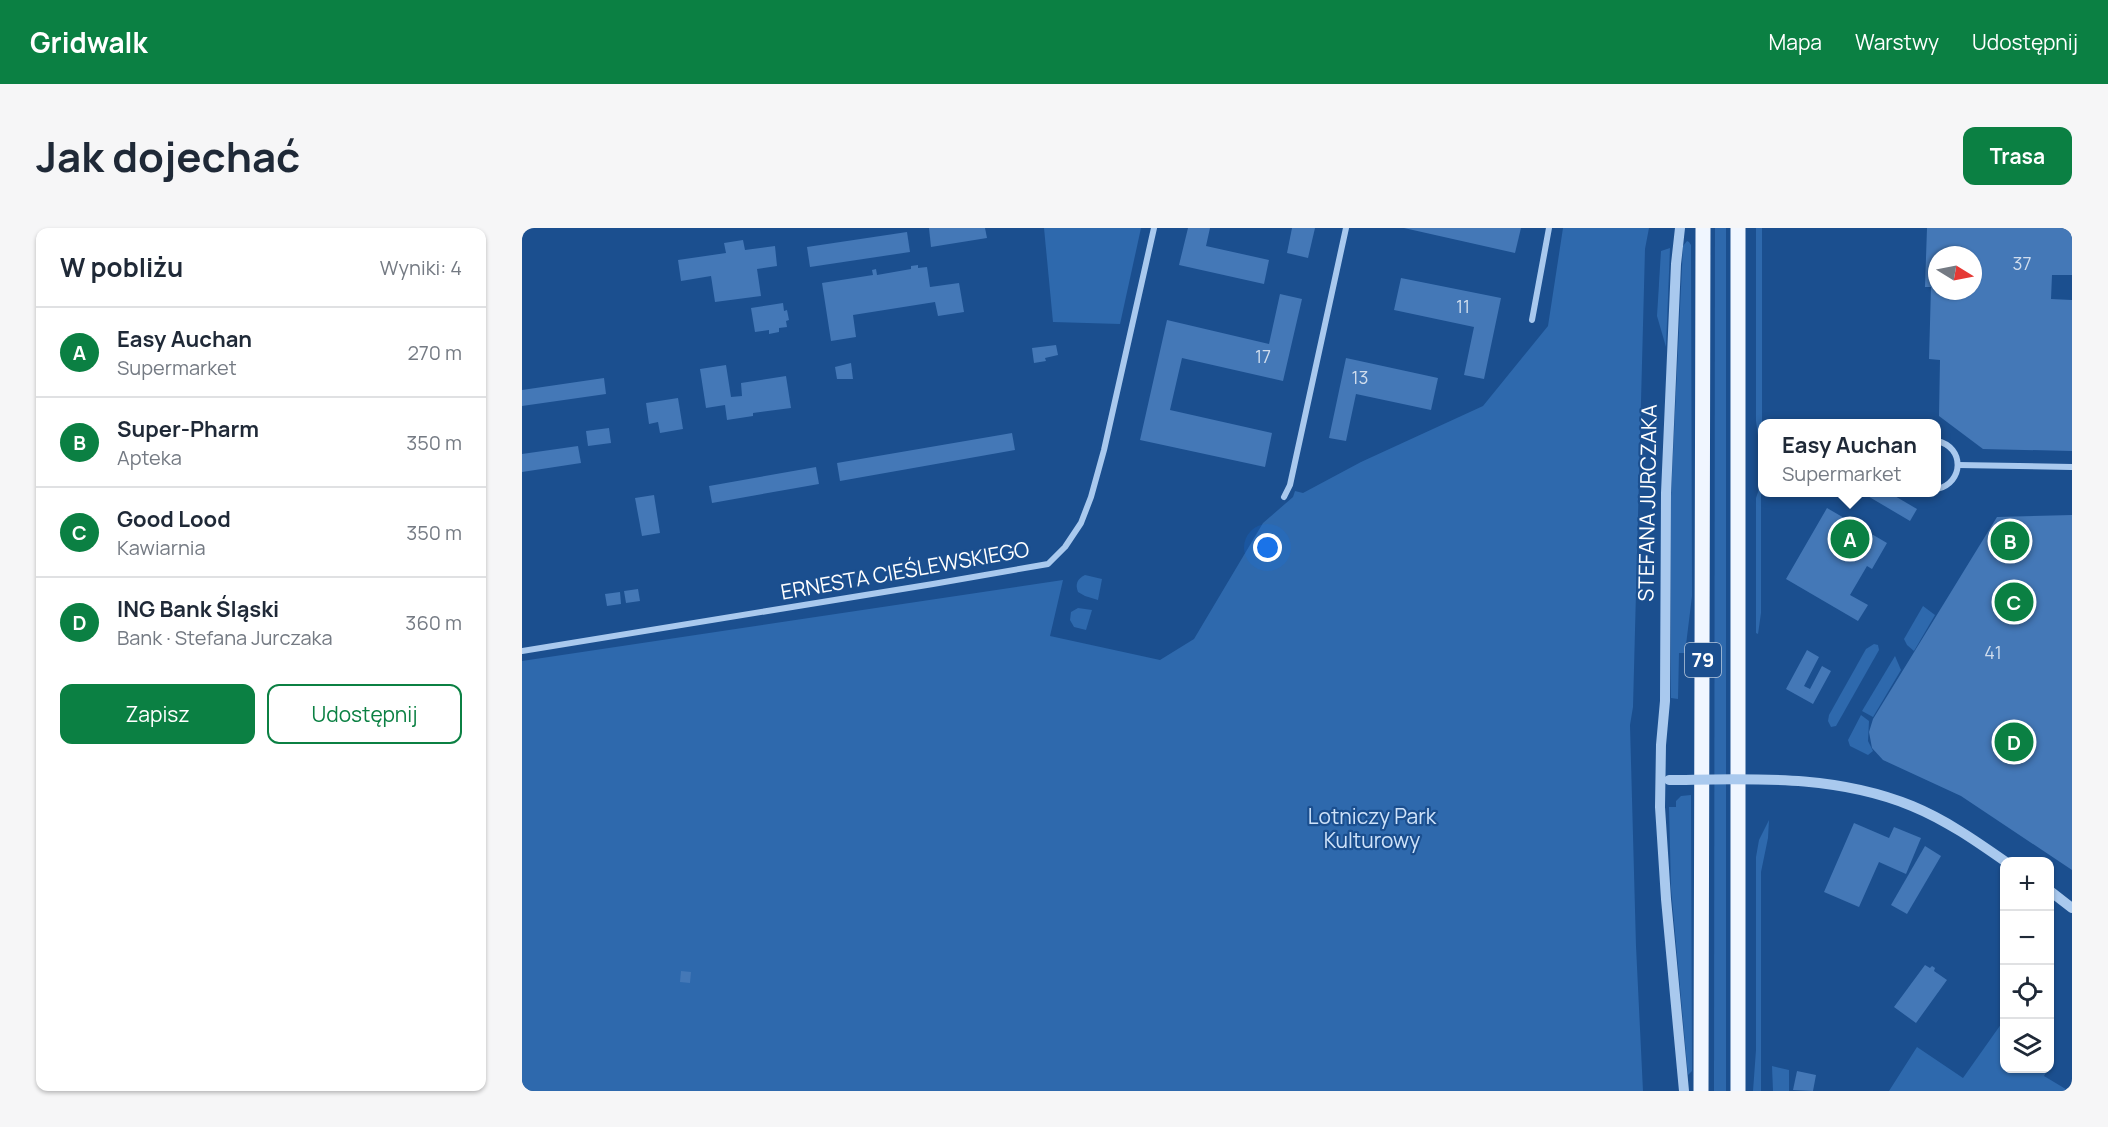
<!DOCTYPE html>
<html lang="pl">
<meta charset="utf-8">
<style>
body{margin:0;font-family:Manrope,sans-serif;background:#f6f6f7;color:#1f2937}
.controls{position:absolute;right:18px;bottom:18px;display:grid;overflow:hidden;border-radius:12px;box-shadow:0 2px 4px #0004}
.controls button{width:54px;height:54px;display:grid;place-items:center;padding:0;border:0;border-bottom:2px solid #e0e1e3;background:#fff;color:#1f2937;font:30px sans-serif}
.compass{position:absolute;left:1406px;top:18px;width:54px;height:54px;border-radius:50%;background:#fff;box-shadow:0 2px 4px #0004;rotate:100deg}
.you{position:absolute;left:746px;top:320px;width:21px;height:21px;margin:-15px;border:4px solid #fff;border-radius:50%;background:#1a73e8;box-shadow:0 0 0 9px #1a73e833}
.badge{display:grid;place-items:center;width:39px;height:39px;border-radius:50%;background:#0b8043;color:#fff;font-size:20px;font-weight:700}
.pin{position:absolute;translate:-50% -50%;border:3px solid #fff;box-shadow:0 2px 6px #0006}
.popup{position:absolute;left:1236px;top:191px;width:183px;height:78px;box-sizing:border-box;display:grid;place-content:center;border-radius:12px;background:#fff;filter:drop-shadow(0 2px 4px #0005);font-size:20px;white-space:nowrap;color:#747a83}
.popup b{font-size:22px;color:#1f2937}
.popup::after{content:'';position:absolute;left:50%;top:100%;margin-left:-12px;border:12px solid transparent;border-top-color:#fff}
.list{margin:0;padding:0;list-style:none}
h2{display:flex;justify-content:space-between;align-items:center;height:78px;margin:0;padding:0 24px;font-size:26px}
h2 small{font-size:20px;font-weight:400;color:#747a83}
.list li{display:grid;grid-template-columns:39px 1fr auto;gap:18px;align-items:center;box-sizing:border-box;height:90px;padding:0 24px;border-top:2px solid #e0e1e3}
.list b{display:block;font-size:22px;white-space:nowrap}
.list p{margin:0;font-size:20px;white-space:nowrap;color:#747a83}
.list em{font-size:20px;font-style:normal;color:#747a83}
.actions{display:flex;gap:12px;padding:18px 24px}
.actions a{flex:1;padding:14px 0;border:2px solid #0b8043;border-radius:12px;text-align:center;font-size:21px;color:#0b8043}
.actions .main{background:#0b8043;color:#fff}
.icon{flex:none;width:33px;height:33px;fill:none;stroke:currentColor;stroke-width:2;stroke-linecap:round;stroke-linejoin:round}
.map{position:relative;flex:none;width:1550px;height:863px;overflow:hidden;border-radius:12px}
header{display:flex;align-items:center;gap:36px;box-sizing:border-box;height:84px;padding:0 30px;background:#0b8043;color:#fff}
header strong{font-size:28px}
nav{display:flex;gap:33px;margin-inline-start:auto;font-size:21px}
.intro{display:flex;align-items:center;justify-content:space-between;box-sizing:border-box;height:144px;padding:0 36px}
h1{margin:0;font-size:42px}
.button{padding:15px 27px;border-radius:12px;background:#0b8043;color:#fff;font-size:21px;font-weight:700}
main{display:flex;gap:36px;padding:0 36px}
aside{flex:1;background:#fff;border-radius:12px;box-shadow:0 2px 4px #0004}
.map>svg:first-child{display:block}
</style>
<header>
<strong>Gridwalk</strong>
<nav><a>Mapa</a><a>Warstwy</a><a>Udostępnij</a></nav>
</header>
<div class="intro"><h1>Jak dojechać</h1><a class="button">Trasa</a></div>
<main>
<aside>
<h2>W pobliżu<small>Wyniki: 4</small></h2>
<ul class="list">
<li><span class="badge">A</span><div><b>Easy Auchan</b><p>Supermarket</p></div><em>270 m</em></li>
<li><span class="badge">B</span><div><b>Super-Pharm</b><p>Apteka</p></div><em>350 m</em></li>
<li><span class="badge">C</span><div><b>Good Lood</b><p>Kawiarnia</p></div><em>350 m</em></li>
<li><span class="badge">D</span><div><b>ING Bank Śląski</b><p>Bank · Stefana Jurczaka</p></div><em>360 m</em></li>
</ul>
<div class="actions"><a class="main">Zapisz</a><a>Udostępnij</a></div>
</aside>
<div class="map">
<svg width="1550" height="863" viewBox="0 0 1550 863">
<rect width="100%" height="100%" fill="#1b4f8f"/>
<g fill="#2e69ad">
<polygon points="522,0 619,0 598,96 531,94"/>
<polygon points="1041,0 1127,0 1123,21 1111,479 1108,497 1114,718 1121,863 0,863 0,433 541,352 528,408 638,432 672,411 741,295 771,269 773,263 781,265 839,234 961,178 1026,98"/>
<polygon points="1193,0 1204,0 1204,863 1192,863"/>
<polygon points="1234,0 1240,0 1240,214 1236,208 1234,193"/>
<polygon points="1165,13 1167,14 1169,17 1170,368 1163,425 1157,425 1156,471 1149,470 1149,268 1161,18"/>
<polygon points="1148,20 1144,119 1135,88 1139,23"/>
<polygon points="1239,255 1239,385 1236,406 1234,405 1234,270"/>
<path d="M 563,347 L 580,351 L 576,372 L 563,368 L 556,364 C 553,356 555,351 563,347 Z"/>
<polygon points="1401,378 1413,387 1392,423 1385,417 1382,411"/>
<polygon points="556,380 570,382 564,402 552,399 548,392 549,384"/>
<polygon points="1352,416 1356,417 1357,422 1314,498 1309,499 1306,493 1307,487 1344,421"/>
<polygon points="1373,428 1379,442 1351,489 1340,483"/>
<polygon points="1339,487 1347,493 1346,513 1351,523 1346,527 1328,518 1326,512"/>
<polygon points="1169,567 1170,843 1166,847 1149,660 1147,579 1154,579 1154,573 1159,568"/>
<polygon points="1247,592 1246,610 1239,644 1239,863 1231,863 1234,822 1234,629 1237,612"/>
<polygon points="1482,792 1482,840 1526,841 1522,848 1547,863 1367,863 1395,819 1441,850"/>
<polygon points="1250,838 1267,842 1267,863 1251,863"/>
</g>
<g fill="#4478b7" fill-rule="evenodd">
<polygon points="407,0 463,0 465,10 409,19"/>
<polygon points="666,0 688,0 684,18 747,32 742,56 657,37"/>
<polygon points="770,0 793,0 786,30 765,25"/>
<polygon points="882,0 999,0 993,25"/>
<path d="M 1405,0 L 1550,0 L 1550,47 L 1530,47 L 1529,71 L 1550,72 L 1550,223 L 1461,221 L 1417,188 L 1418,132 L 1407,131 L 1409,59 L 1403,59 ZM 1415,27 L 1451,27 L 1451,63 L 1415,63 Z"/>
<polygon points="385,4 388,24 288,39 285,19"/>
<polygon points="221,12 223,22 253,18 255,38 235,41 239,68 193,74 189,48 159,53 156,32 204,25 202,15"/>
<polygon points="396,37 396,40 405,39 408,59 437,55 442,84 416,88 413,74 331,87 334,109 309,113 300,55 351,47 350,42 354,41 355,47 389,41 389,38"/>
<polygon points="879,50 979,70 962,151 942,147 952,99 872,82"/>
<polygon points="758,66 780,71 761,153 660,130 648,182 750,205 743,239 618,212 645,92 747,116"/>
<polygon points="261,75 262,83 265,82 267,92 264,93 265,99 257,100 257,104 247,106 247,102 233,104 229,80"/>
<polygon points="534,117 536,127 523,130 524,133 512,135 510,120"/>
<polygon points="824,130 916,150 909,182 834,166 824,213 807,210"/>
<polygon points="329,135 331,151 315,151 313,139"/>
<polygon points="204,137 209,169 220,168 219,155 264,148 269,180 231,185 231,188 205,192 203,177 184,180 178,141"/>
<polygon points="82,150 84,166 0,178 0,162"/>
<polygon points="156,170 161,201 138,205 136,194 127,196 124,175"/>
<polygon points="87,200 89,215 66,218 64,203"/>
<polygon points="490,205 493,222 318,253 315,235"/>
<polygon points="56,218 59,235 0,244 0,226"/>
<polygon points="294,239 297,256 190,275 187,258"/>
<polygon points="1345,264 1366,264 1395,281 1388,293 1344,267"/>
<polygon points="132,267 138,305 120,308 113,270"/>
<polygon points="1305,280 1365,315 1350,341 1345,338 1328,367 1346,377 1336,393 1264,351"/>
<polygon points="1550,287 1550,642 1439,568 1361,532 1350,520 1347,504 1351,491 1475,289"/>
<polygon points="116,361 118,373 104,375 102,363"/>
<polygon points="98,364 99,376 85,378 83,366"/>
<polygon points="1285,422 1297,429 1282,458 1288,461 1300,438 1309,443 1291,476 1264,461"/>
<polygon points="1332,595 1367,610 1372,599 1399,610 1384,646 1357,634 1337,679 1302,664"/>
<polygon points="1403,618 1419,628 1385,686 1369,677"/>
<polygon points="1403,737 1408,740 1410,738 1413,740 1412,743 1425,752 1394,795 1372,779"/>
<polygon points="159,743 169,744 168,755 158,754"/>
<polygon points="1275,843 1294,847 1291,863 1271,862"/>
</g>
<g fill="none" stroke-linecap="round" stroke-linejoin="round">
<g stroke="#a9c9ee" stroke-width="6">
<polyline points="1010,92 1027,0"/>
<path d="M 1415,213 C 1443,219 1442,255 1415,261"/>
<polyline points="1436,237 1550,239"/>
<polyline points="762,269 768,257 824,0"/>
<polyline points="0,423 411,356 526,336 543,319 559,295 569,269 582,222 632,0"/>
</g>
<g stroke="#a9c9ee" stroke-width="10">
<polyline points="1158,0 1154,36 1144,265 1143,473 1139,517 1138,579 1144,671 1162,863"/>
<polyline points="1528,663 1550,680"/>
</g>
<g stroke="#f0f6ff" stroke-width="15">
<polyline points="1179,863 1181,0"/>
<polyline points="1216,863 1216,0"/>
</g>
<path stroke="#a9c9ee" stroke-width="10" d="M 1147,552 C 1230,551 1312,546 1390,578 C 1424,592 1454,613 1484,634"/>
</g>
<g text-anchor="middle" stroke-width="4.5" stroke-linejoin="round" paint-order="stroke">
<g font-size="18" fill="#d0dded">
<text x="1500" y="42">37</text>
<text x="941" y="85">11</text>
<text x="741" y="135">17</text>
<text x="838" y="156">13</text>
<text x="1471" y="431">41</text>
</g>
<rect fill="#1b4f8f" stroke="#bbcadd" stroke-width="1.5" x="1163" y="415" width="36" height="34" rx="4.5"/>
<g font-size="20" font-weight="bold" fill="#fff">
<text x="1181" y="439">79</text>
</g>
<g font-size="21" fill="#fff" stroke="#1b4f8f">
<text transform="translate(1126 275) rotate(-89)" y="7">STEFANA JURCZAKA</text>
<text transform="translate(383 343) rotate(-10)" y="7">ERNESTA CIEŚLEWSKIEGO</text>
</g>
<g font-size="21" fill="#cfe3fa" stroke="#1b4f8f">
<text x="850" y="596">Lotniczy Park<tspan x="850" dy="24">Kulturowy</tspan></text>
</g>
</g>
</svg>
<div class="controls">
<button>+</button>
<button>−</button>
<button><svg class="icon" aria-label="locate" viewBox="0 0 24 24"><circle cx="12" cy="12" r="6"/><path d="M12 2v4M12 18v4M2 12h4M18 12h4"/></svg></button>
<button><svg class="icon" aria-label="layers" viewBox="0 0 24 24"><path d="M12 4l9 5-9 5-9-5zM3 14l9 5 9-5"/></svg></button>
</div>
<svg class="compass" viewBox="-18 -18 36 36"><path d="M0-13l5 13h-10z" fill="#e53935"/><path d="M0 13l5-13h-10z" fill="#747a83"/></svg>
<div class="you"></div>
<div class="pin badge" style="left:1328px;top:311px">A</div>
<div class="popup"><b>Easy Auchan</b>Supermarket</div>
<div class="pin badge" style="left:1488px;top:313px">B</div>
<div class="pin badge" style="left:1492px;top:374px">C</div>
<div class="pin badge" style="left:1492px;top:514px">D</div>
</div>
</main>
